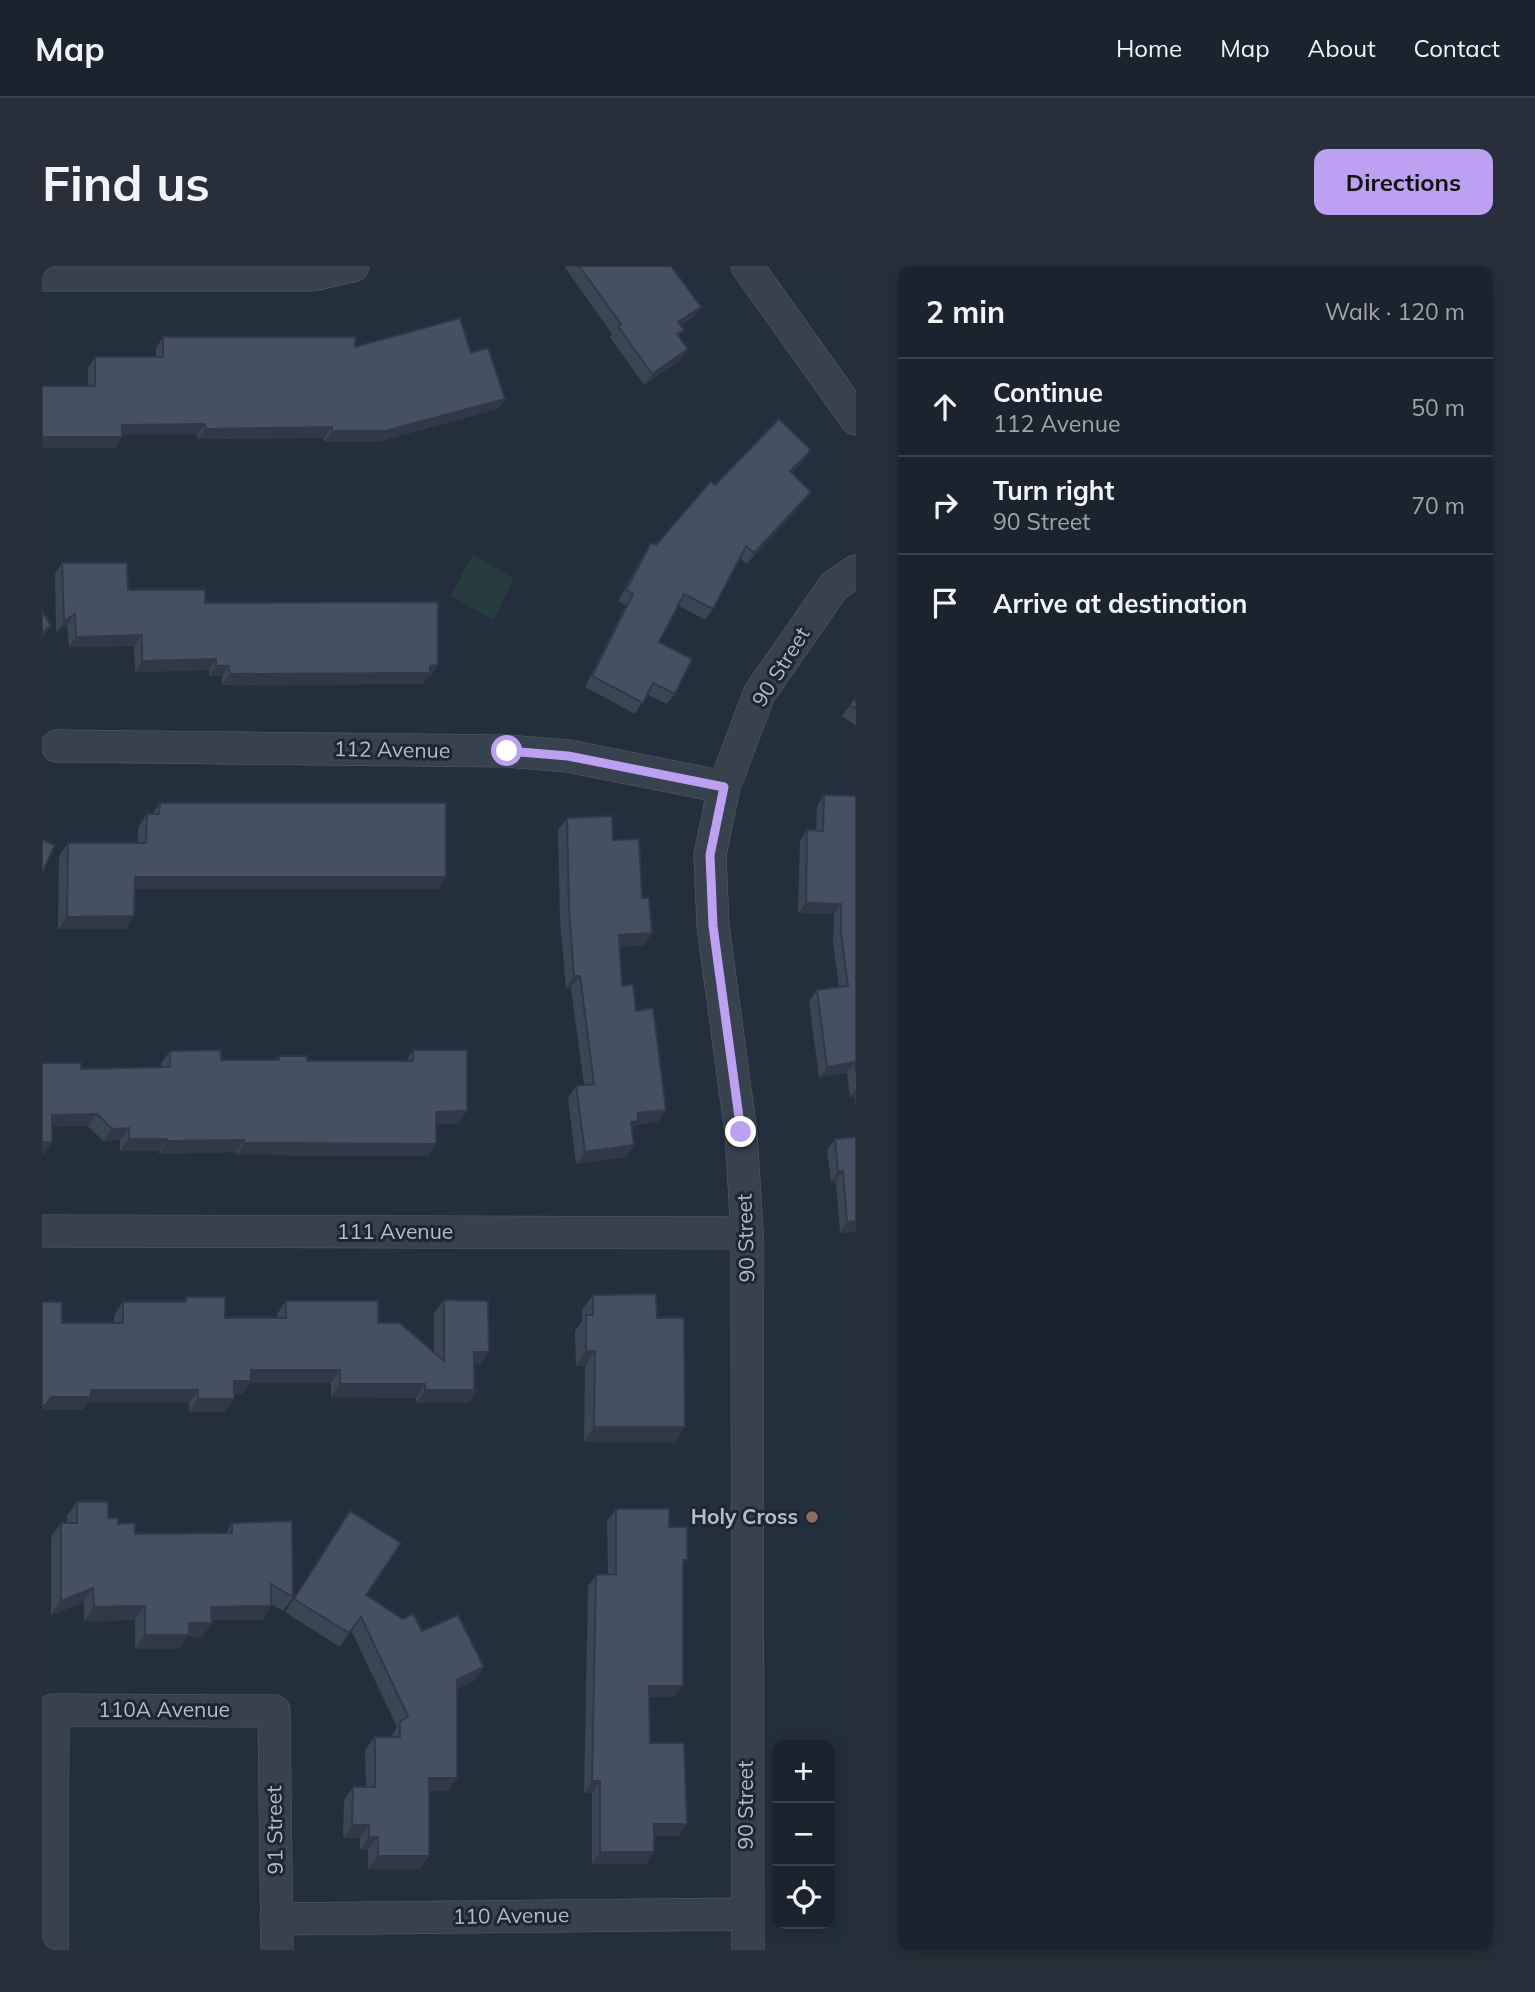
<!DOCTYPE html>
<meta charset="utf-8">
<style>
body{margin:0;font-family:Mulish,sans-serif;background:#282f3a;color:#f1f3f6}
.controls{position:absolute;right:21px;bottom:21px;display:grid;overflow:hidden;border-radius:14px;box-shadow:0 4px 18px #0003}
.controls button{width:63px;height:63px;display:grid;place-items:center;padding:0;border:0;border-bottom:2px solid #39404a;background:#1b232e;color:#f1f3f6;font:35px sans-serif}
.stop{position:absolute;width:21px;height:21px;margin:-16px;border:5px solid #bca0f2;border-radius:50%;background:#fff}
.stop.end{background:#bca0f2;border-color:#fff;box-shadow:0 2px 7px #0008}
.list{margin:0;padding:0;list-style:none}
h2{display:flex;justify-content:space-between;align-items:center;height:91px;margin:0;padding:0 28px;font-size:30px}
h2 small{font-size:23px;font-weight:400;color:#a0a4aa}
.list li{display:grid;grid-template-columns:46px 1fr auto;gap:21px;align-items:center;box-sizing:border-box;height:98px;padding:0 28px;border-top:2px solid #39404a}
.list b{display:block;font-size:26px;white-space:nowrap}
.list p{margin:0;font-size:23px;white-space:nowrap;color:#a0a4aa}
.list em{font-size:23px;font-style:normal;color:#a0a4aa}
.icon{flex:none;width:38px;height:38px;fill:none;stroke:currentColor;stroke-width:2;stroke-linecap:round;stroke-linejoin:round}
.map{position:relative;flex:none;width:814px;height:1684px;overflow:hidden;border-radius:14px}
header{display:flex;align-items:center;gap:42px;box-sizing:border-box;height:98px;padding:0 35px;background:#1b232e;border-bottom:2px solid #39404a}
header strong{font-size:33px}
nav{display:flex;gap:38px;margin-inline-start:auto;font-size:24px}
.intro{display:flex;align-items:center;justify-content:space-between;box-sizing:border-box;height:168px;padding:0 42px}
h1{margin:0;font-size:49px}
.button{padding:18px 32px;border-radius:14px;background:#bca0f2;color:#111;font-size:24px;font-weight:700}
main{display:flex;gap:42px;padding:0 42px}
aside{flex:1;background:#1b232e;border-radius:14px;box-shadow:0 4px 18px #0003}
.map>svg:first-child{display:block}
</style>
<header>
<strong>Map</strong>
<nav><a>Home</a><a>Map</a><a>About</a><a>Contact</a></nav>
</header>
<div class="intro"><h1>Find us</h1><a class="button">Directions</a></div>
<main>
<div class="map">
<svg width="814" height="1684" viewBox="0 0 814 1684">
<rect width="100%" height="100%" fill="#242f3e"/>
<polygon fill="#263c3f" points="431,289 472,312 452,354 408,330"/>
<g fill="none" stroke-linecap="round" stroke-linejoin="round">
<defs>
<g id="minor">
<polyline points="3,0 3,9 271,9 311,0"/>
<polyline points="705,0 814,153"/>
<polyline points="15,480 465,485 526,490 682,521"/>
<polyline points="0,965 705,967"/>
<polyline points="234,1653 704,1648"/>
<polyline points="10,1684 11,1444 232,1445 235,1684"/>
<polyline points="706,1684 705,967 699,867 671,660 668,589 682,521 717,428 792,320 814,305"/>
</g>
</defs>
<use href="#minor" stroke="#565f6c" stroke-width="33"/>
<use href="#minor" stroke="#38414e" stroke-width="32"/>
</g>
<g fill="#3b4654">
<polygon points="522,0 629,0 659,41 651,51 639,60 637,71 646,83 638,94 602,119 568,71 570,68"/>
<polygon points="121,71 429,87 463,133 455,143 335,176 282,176 282,172 155,173 155,169 80,169 73,182 0,182 46,120 46,102 53,91 114,91 114,82"/>
<polygon points="769,184 761,195 750,207 762,236 705,298 698,292 671,343 663,354 636,339 617,376 633,428 625,438 605,428 593,448 543,421 584,339 576,335 602,288 609,277 614,279 673,219"/>
<polygon points="20,297 86,324 163,337 396,399 389,410 386,410 380,418 180,419 180,410 167,410 167,404 93,406 92,380 27,381 25,359 14,366 13,308"/>
<polygon points="814,431 814,460 800,450"/>
<polygon points="782,529 814,530 814,845 813,831 808,831 805,807 777,812 767,735 775,724 797,721 791,677 792,648 756,647 758,575 765,564 774,565 775,540"/>
<polygon points="118,537 404,611 395,623 93,623 92,650 83,663 16,663 17,590 26,577 96,577 96,561 105,548 110,548"/>
<polygon points="525,552 571,574 600,632 610,667 602,679 578,681 580,720 594,745 624,844 615,856 594,859 590,864 584,891 534,898 526,832 534,820 542,819 529,722 524,722 518,654 516,564"/>
<polygon points="371,784 417,857 394,858 394,878 386,890 194,889 194,886 117,888 117,885 78,885 78,874 61,875 46,860 10,860 2,888 0,888 0,797 39,803 119,802 119,797 128,785 179,794 234,794 237,790 265,795 364,795"/>
<polygon points="814,871 814,965 798,967 794,916 789,916 785,884 793,873"/>
<polygon points="551,1029 615,1052 633,1177 542,1176 543,1100 534,1100 533,1065 540,1055 540,1044"/>
<polygon points="144,1031 183,1052 235,1052 235,1048 244,1035 336,1057 392,1087 392,1047 402,1034 447,1086 437,1099 432,1099 432,1122 435,1124 426,1137 374,1137 374,1132 289,1131 289,1117 208,1117 200,1128 192,1128 183,1146 147,1146 147,1137 45,1137 40,1144 1,1144 0,1145 0,1036 20,1057 72,1057 72,1049 81,1036 141,1036"/>
<polygon points="35,1236 93,1268 184,1267 190,1257 251,1331 241,1345 229,1338 220,1354 170,1354 160,1371 145,1371 137,1383 93,1383 93,1354 42,1355 42,1336 9,1349 9,1271 19,1257 25,1257 25,1250"/>
<polygon points="574,1243 627,1261 641,1299 632,1431 608,1431 608,1477 637,1570 612,1570 604,1598 550,1598 550,1527 542,1527 546,1320 554,1309 566,1309 565,1255"/>
<polygon points="308,1245 324,1329 380,1365 432,1415 415,1423 406,1525 387,1525 378,1603 326,1603 326,1584 318,1584 318,1572 301,1572 302,1534 311,1521 324,1521 323,1484 333,1471 349,1471 355,1461 309,1364 298,1381 243,1346"/>
</g>
<g fill="#303945">
<polygon points="659,41 651,51 629,67 636,56"/>
<polygon points="646,83 638,94 602,119 610,108"/>
<polygon points="463,133 455,143 335,176 282,176 290,165"/>
<polygon points="163,158 155,169 73,169 80,159"/>
<polygon points="290,161 282,172 155,173 163,163"/>
<polygon points="0,171 80,171 73,182 0,182"/>
<polygon points="769,184 761,195 741,216 748,205"/>
<polygon points="769,226 762,236 705,298 712,287"/>
<polygon points="33,348 25,359 14,366 22,355"/>
<polygon points="9,360 0,373 0,366"/>
<polygon points="100,369 92,380 27,381 34,371"/>
<polygon points="174,393 167,404 93,406 100,395"/>
<polygon points="396,399 389,410 386,410 380,418 180,419 188,408"/>
<polygon points="174,400 187,400 180,410 167,410"/>
<polygon points="93,611 404,611 395,623 84,623"/>
<polygon points="764,637 799,638 792,648 756,647"/>
<polygon points="92,650 83,663 16,663 25,651"/>
<polygon points="610,667 602,679 569,681 577,669"/>
<polygon points="532,710 538,710 529,722 524,722"/>
<polygon points="813,796 805,807 777,812 785,801"/>
<polygon points="814,823 814,829 813,831 808,831"/>
<polygon points="624,844 615,856 594,859 588,867 581,868 596,847"/>
<polygon points="425,845 417,857 386,858 394,846"/>
<polygon points="55,848 46,860 2,861 10,849"/>
<polygon points="87,862 78,874 61,875 70,863"/>
<polygon points="87,873 125,873 117,885 78,885"/>
<polygon points="202,874 194,886 117,888 125,875"/>
<polygon points="0,876 10,876 2,888 0,888"/>
<polygon points="202,877 394,878 386,890 194,889"/>
<polygon points="592,879 584,891 534,898 543,886"/>
<polygon points="796,905 801,905 794,916 789,916"/>
<polygon points="814,955 814,965 798,967 805,956"/>
<polygon points="544,1085 553,1085 543,1100 534,1100"/>
<polygon points="432,1086 447,1086 437,1099 423,1099"/>
<polygon points="209,1104 298,1104 289,1117 208,1117 200,1128 183,1128 192,1115"/>
<polygon points="298,1118 383,1118 374,1132 289,1131"/>
<polygon points="49,1124 156,1124 147,1137 45,1137 40,1144 1,1144 0,1145 0,1139 9,1131"/>
<polygon points="383,1124 435,1124 426,1137 374,1137"/>
<polygon points="156,1133 192,1133 183,1146 147,1146"/>
<polygon points="552,1161 643,1161 633,1177 542,1176"/>
<polygon points="51,1322 42,1336 9,1349 19,1335"/>
<polygon points="103,1340 93,1354 42,1355 52,1341"/>
<polygon points="229,1340 220,1354 160,1355 169,1341"/>
<polygon points="147,1357 170,1357 160,1371 145,1371 137,1383 93,1383 103,1369"/>
<polygon points="442,1401 432,1415 406,1427 415,1414"/>
<polygon points="607,1420 641,1420 632,1431 599,1431"/>
<polygon points="387,1512 415,1512 406,1525 378,1525"/>
<polygon points="550,1515 558,1515 550,1527 542,1527"/>
<polygon points="612,1558 645,1558 637,1570 604,1570"/>
<polygon points="310,1559 327,1559 318,1572 301,1572"/>
<polygon points="327,1571 336,1571 326,1584 318,1584"/>
<polygon points="558,1586 612,1586 604,1598 550,1598"/>
<polygon points="336,1590 387,1590 378,1603 326,1603"/>
</g>
<g fill="#455162" stroke="#303945" stroke-width="2">
<polygon points="537,0 629,0 659,41 636,56 642,64 635,68 646,83 610,108 576,60 579,58"/>
<polygon points="418,52 429,87 446,82 463,133 343,165 290,165 290,161 163,163 163,158 80,159 80,171 0,171 0,120 53,120 53,91 121,91 121,71 313,71 313,81"/>
<polygon points="737,153 769,184 748,205 769,226 712,287 704,280 671,343 642,328 617,376 650,393 633,428 611,417 601,437 550,410 591,328 584,324 609,277 614,279 669,215 673,219"/>
<polygon points="20,297 85,297 86,324 163,324 163,337 396,336 396,399 388,400 388,407 188,408 187,400 174,400 174,393 100,395 100,369 34,371 33,348 22,355"/>
<polygon points="0,345 9,360 0,366"/>
<polygon points="814,431 814,443 808,439"/>
<polygon points="782,529 814,530 814,808 813,796 785,801 775,724 806,720 799,667 799,638 764,637 765,564 781,565"/>
<polygon points="118,537 404,537 404,611 93,611 92,650 25,651 26,577 104,577 105,548 117,548"/>
<polygon points="570,550 571,574 597,573 600,632 607,632 610,667 577,669 580,720 591,718 594,745 611,742 624,844 596,847 596,855 589,856 592,879 543,886 534,820 552,818 538,710 532,710 527,642 525,552"/>
<polygon points="0,574 13,579 0,607"/>
<polygon points="179,784 179,794 237,794 237,790 265,790 265,795 371,795 371,784 425,784 425,845 394,846 394,878 202,877 202,874 125,875 125,873 87,873 87,862 70,863 55,848 10,849 10,876 0,876 0,797 39,797 39,803 128,801 128,785"/>
<polygon points="814,871 814,955 805,956 801,905 796,905 793,873"/>
<polygon points="614,1028 615,1052 642,1052 643,1161 552,1161 553,1085 544,1085 544,1049 551,1049 551,1029"/>
<polygon points="144,1031 183,1031 183,1052 244,1052 244,1035 336,1035 336,1057 358,1057 402,1095 402,1034 446,1035 447,1086 432,1086 432,1122 435,1124 383,1124 383,1118 298,1118 298,1104 209,1104 209,1115 192,1115 192,1133 156,1133 156,1124 49,1124 49,1131 9,1131 4,1139 0,1139 0,1036 20,1036 20,1057 81,1057 81,1036 144,1036"/>
<polygon points="35,1236 66,1236 66,1252 76,1252 76,1258 93,1257 93,1268 190,1267 190,1257 250,1255 251,1331 229,1318 229,1340 169,1341 170,1357 147,1357 147,1369 103,1369 103,1340 52,1341 51,1322 19,1335 19,1257 35,1257"/>
<polygon points="574,1243 627,1243 627,1261 645,1261 645,1294 641,1294 641,1420 607,1420 608,1477 642,1477 645,1558 612,1558 612,1586 558,1586 558,1515 550,1515 554,1309 574,1308"/>
<polygon points="308,1245 359,1277 324,1329 361,1353 371,1348 380,1365 416,1349 442,1401 415,1414 415,1512 387,1512 387,1590 336,1590 336,1571 327,1571 327,1559 310,1559 311,1521 333,1521 333,1471 358,1471 358,1456 366,1450 319,1351 307,1367 252,1333"/>
</g>
<g fill="none" stroke-linecap="round" stroke-linejoin="round">
<polyline stroke="#bca0f2" stroke-width="9" points="465,485 526,490 682,521 668,589 671,660 699,866"/>
</g>
<circle fill="#8d6e63" stroke="#1d2633" stroke-width="2.5" cx="770" cy="1251" r="7"/>
<g text-anchor="middle" stroke-width="6" stroke-linejoin="round" paint-order="stroke">
<g font-size="21" fill="#b4bcc9" stroke="#1d2633">
<text transform="translate(739 401) rotate(-58)" y="7">90 Street</text>
<text transform="translate(350 484) rotate(1)" y="7">112 Avenue</text>
<text x="353" y="973">111 Avenue</text>
<text transform="translate(704 972) rotate(-92)" y="7">90 Street</text>
<text x="122" y="1451">110A Avenue</text>
<text transform="translate(704 1539) rotate(-90)" y="7">90 Street</text>
<text transform="translate(233 1564) rotate(-91)" y="7">91 Street</text>
<text transform="translate(469 1650) rotate(-1)" y="7">110 Avenue</text>
</g>
<g font-size="21" font-weight="bold" fill="#b4bcc9" stroke="#1d2633" text-anchor="end">
<text x="756" y="1258">Holy Cross</text>
</g>
</g>
</svg>
<div class="controls">
<button>+</button>
<button>−</button>
<button><svg class="icon" aria-label="locate" viewBox="0 0 24 24"><circle cx="12" cy="12" r="6"/><path d="M12 2v4M12 18v4M2 12h4M18 12h4"/></svg></button>
</div>
<div class="stop" style="left:465px;top:485px"></div>
<div class="stop end" style="left:699px;top:866px"></div>
</div>
<aside>
<h2>2 min<small>Walk · 120 m</small></h2>
<ul class="list">
<li><svg class="icon" aria-label="ahead" viewBox="0 0 24 24"><path d="M12 20V5M6 11l6-6 6 6"/></svg><div><b>Continue</b><p>112 Avenue</p></div><em>50 m</em></li>
<li><svg class="icon" aria-label="right" viewBox="0 0 24 24"><path d="M7 20v-9h11M14 6l5 5-5 5"/></svg><div><b>Turn right</b><p>90 Street</p></div><em>70 m</em></li>
<li><svg class="icon" aria-label="arrive" viewBox="0 0 24 24"><path d="M6 21V4h12l-3 4 3 4H6"/></svg><div><b>Arrive at destination</b></div></li>
</ul>
</aside>
</main>
